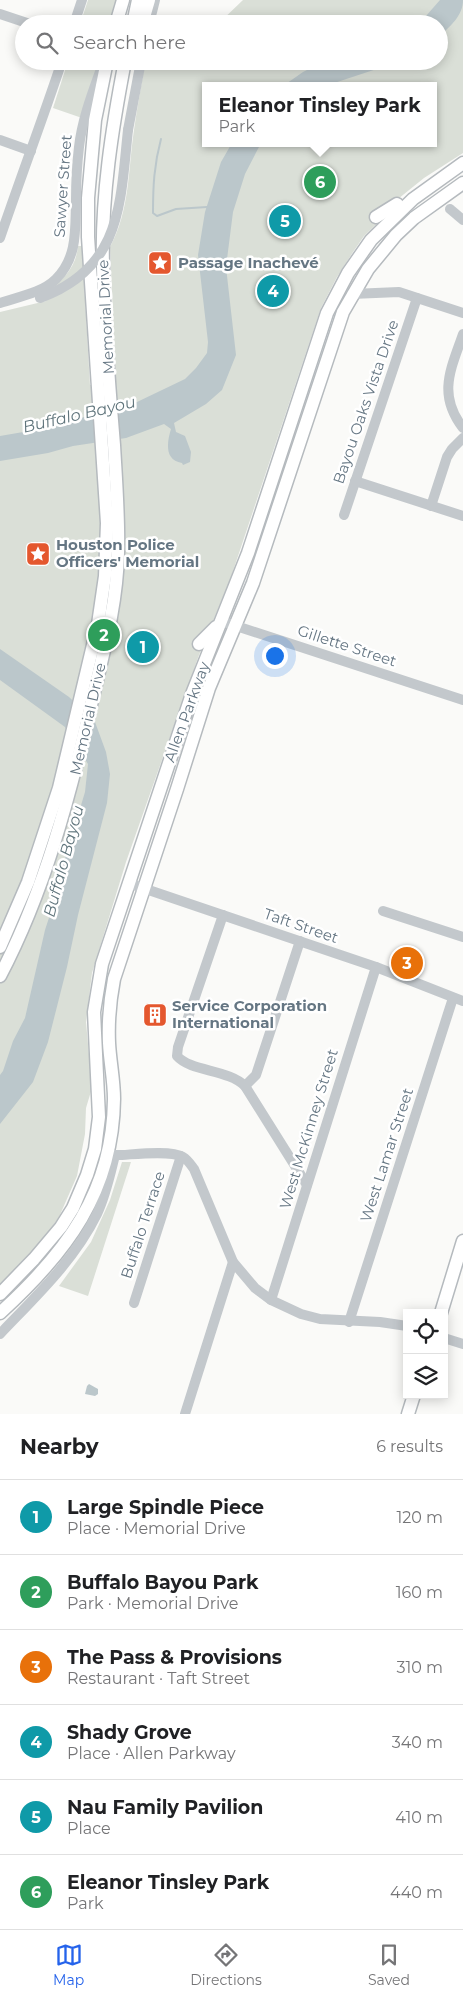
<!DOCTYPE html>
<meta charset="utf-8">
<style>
body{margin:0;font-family:Montserrat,sans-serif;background:#f2f2f2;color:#202124}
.controls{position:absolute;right:15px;bottom:15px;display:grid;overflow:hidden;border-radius:0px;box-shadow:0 2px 12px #0003}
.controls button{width:45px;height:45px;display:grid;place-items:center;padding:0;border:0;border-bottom:1px solid #e0e0e0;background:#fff;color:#202124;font:25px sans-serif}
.you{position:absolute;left:274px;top:655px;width:18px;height:18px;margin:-12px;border:4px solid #fff;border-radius:50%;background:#1a73e8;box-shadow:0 0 0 8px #1a73e833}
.badge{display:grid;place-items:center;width:32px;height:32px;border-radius:50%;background:#2563eb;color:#fff;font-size:16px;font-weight:700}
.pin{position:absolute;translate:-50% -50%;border:2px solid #fff;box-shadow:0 1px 5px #0006}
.popup{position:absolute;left:202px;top:82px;width:235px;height:65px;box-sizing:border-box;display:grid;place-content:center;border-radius:0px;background:#fff;filter:drop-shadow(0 1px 4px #0005);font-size:16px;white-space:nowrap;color:#757577}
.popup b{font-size:19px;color:#202124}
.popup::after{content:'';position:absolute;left:50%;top:100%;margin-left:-10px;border:10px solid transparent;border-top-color:#fff}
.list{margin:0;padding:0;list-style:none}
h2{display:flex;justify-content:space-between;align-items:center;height:65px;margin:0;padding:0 20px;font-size:21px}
h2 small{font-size:16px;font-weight:400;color:#757577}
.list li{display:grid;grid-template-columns:32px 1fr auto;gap:15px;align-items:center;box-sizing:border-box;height:75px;padding:0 20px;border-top:1px solid #e0e0e0}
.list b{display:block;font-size:19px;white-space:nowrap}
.list p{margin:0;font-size:16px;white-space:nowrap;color:#757577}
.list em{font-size:16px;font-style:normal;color:#757577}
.icon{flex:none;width:28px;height:28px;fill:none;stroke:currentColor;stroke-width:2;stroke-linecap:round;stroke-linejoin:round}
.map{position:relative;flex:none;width:463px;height:1414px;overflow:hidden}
.search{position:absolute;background:#fff;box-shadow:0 2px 12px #0003;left:15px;right:15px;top:15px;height:55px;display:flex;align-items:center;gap:12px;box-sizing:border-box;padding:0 18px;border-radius:28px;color:#757577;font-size:19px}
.sheet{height:515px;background:#fff}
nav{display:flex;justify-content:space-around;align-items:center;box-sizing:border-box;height:70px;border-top:1px solid #e0e0e0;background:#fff;font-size:14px;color:#757577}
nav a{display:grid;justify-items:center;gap:2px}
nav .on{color:#2563eb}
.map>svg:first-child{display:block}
</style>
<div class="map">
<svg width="463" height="1414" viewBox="0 0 463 1414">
<rect width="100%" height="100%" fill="#fafaf8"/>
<g fill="#dadfd7" fill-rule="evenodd">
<polygon points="88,0 117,0 110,24 80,24"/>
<path d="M 243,0 L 463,0 L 463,153 L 424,178 L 393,203 L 387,214 L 364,236 L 353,252 L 337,277 L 321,308 L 230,580 L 199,655 L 170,737 L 126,862 L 92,973 L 86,1022 L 92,1088 L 86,1108 L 85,1134 L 77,1176 L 59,1217 L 46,1236 L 0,1286 L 0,312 L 46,301 L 47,290 C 64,280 76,267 78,246 L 82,246 L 90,385 L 116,383 L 110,247 C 130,210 128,170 134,130 C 137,107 142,84 145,61 L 156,61 L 173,66 L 178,61 L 439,61 L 439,24 L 218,24 ZM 206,86 L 434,86 L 434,143 L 206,143 Z"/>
<polygon points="68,61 100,61 82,118 53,108"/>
<polygon points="122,1162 131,1162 88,1296 59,1286 91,1242 110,1200"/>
</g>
<g fill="#bbc7cb">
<path d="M 440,0 L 463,0 C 463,16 450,26 439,37 L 439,24 L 419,24 Z"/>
<polygon points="325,61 401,61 325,86 283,86 303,72"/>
<path d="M 232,143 L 261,143 L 245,174 L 233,212 L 226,267 L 236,355 L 222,390 L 206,404 L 174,423 L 176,432 L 185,436 L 191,452 L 190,462 L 183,465 L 182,463 C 164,460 167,442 171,429 L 164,424 L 126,438 L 73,446 L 48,453 L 0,461 L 0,436 L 58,426 L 87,416 L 137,402 L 185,379 L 196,368 L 207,353 L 208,342 L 198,255 L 205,212 L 221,162 Z"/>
<polygon points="0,649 69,697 95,722 106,752 110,774 107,803 78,915 67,967 48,1042 33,1082 0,1124 0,1075 3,1071 13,1041 25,1018 45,930 62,878 64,862 85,792 88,764 65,727 0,680"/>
<polygon points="89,1384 98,1389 98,1394 95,1396 85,1394 87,1386"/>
</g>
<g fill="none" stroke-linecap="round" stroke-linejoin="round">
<path stroke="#bbc7cb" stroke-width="2" d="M 161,139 C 154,165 153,186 153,213 L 157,216 L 176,209 L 207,207"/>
<defs>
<g id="major">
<polyline points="116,24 123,0"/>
<polyline points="133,24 138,0"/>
<polyline points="142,24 149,0"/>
<polyline points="376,217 397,204"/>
<polyline points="199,644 216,627"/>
<polyline points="0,947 28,882 59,788 98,624 105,576 107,523 88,237 88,198 95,120 107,61"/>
<path d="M 0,976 C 45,890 69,798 91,705 C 103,654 117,605 118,553 C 119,517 116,481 114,445 C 109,385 104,326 103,266 C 101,198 112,128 125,61"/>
<polyline points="0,1294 34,1259 61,1227 73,1208 87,1175 95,1149 99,1117 94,1012 102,964 192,694 248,553 327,313 348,273 371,240 413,199 463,163"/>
<path d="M 0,1313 C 66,1253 113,1192 114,1099 C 114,1080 110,1062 109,1043 C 108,1021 110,1000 114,979 L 177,789 L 209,688 L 253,583 L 343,312 L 368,269 L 396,235 L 414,218 L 463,183"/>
<polyline points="441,1313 463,1241"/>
<polyline points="408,1414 414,1395"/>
</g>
</defs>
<use href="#major" stroke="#b5babe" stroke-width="15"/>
<g stroke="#c3c8cc" stroke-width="10">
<polyline points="0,14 30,24"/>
<polyline points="74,24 82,0"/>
<polyline points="149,24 155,0"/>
<polyline points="128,130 141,61"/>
<polyline points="0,140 31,151"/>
<polyline points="450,209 463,220"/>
<path d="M 0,238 C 20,179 42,121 62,61"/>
<polyline points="352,294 399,292 463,313"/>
<path d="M 0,303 C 18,297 42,293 56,279 C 78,257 75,229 76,200 C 76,182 77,164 79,147 C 82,120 92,94 101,69"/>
<path d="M 463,334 C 451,369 437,394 463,428"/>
<polyline points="355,481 463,516"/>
<polyline points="431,506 447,457 452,449 463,438"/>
<polyline points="344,515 417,298"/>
<polyline points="221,621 463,700"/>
<polyline points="128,883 376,967 463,1001"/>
<polyline points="383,911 463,937"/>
<path d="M 223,915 L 178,1047 L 177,1056 C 191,1072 228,1069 245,1086 L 307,1185"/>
<polyline points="245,1086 256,1075 300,941"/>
<polyline points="271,1300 376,967"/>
<polyline points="134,1303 181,1156"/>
<polyline points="349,1322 453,998"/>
<path d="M 0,1334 C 35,1297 74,1261 97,1214 C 106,1195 110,1175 115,1155 L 122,1155 C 138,1154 171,1150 183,1157 C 188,1160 191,1165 194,1169 L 233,1262 L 255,1288 L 271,1300 L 301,1314 L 320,1319 L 380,1322 L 407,1326"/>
<polyline points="444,1338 463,1344"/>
<polyline points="185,1414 233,1262"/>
</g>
<use href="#major" stroke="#fff" stroke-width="12"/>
<path stroke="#c3c8cc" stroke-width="10" d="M 40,298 C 122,268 120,204 128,130"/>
</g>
<defs>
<symbol id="sight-square" viewBox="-11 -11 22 22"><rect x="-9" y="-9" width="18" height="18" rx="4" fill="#e4572e" stroke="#fff"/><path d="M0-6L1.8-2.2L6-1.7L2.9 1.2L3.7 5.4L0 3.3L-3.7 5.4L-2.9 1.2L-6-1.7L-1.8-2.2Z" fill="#fff"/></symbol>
<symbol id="building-square" viewBox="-11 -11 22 22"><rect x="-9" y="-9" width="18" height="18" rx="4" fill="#e4572e" stroke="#fff"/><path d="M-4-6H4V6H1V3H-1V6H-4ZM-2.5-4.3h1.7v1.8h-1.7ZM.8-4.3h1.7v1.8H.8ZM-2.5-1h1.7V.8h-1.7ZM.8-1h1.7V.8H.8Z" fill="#fff"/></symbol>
</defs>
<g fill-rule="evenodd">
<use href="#sight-square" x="146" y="249" width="28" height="28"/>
<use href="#sight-square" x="24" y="540" width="28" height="28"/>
<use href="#building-square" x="141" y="1001" width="28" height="28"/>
</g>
<g text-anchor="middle" stroke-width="5" stroke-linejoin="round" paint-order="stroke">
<g font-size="15" fill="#657683" stroke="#fff">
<text transform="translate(63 186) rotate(-86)" y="5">Sawyer Street</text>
<text transform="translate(106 317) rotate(-93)" y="5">Memorial Drive</text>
<text transform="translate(366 402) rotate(-71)" y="5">Bayou Oaks Vista Drive</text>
<text transform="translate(347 646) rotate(18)" y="5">Gillette Street</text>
<text transform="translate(187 712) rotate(-70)" y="5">Allen Parkway</text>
<text transform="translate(88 719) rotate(-77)" y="5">Memorial Drive</text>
<text transform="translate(301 926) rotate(19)" y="5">Taft Street</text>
<text transform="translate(309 1129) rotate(-73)" y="5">West McKinney Street</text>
<text transform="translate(387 1155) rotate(-72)" y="5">West Lamar Street</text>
<text transform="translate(143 1225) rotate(-72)" y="5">Buffalo Terrace</text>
</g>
<g font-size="15" font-weight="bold" fill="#657683" stroke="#fff" text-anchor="start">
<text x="178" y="268">Passage Inachevé</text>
<text x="56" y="550">Houston Police<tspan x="56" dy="17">Officers' Memorial</tspan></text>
<text x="172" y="1011">Service Corporation<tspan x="172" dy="17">International</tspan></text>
</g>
<g font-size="16" font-style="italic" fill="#60757c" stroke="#fff">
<text transform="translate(79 414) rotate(-13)" y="6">Buffalo Bayou</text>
<text transform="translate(63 861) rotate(-75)" y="6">Buffalo Bayou</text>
</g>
</g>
</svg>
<div class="controls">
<button><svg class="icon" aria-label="locate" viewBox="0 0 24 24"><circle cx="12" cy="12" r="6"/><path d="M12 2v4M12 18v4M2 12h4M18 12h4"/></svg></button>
<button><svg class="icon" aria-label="layers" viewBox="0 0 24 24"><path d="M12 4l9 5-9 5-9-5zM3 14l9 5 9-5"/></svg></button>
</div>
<div class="you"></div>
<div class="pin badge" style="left:143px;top:647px;background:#0f9aa8">1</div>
<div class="pin badge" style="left:104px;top:635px;background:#2e9e5b">2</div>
<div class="pin badge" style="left:407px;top:963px;background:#e8710a">3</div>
<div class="pin badge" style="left:273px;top:291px;background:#0f9aa8">4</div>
<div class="pin badge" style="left:285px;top:221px;background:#0f9aa8">5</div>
<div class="pin badge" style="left:320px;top:182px;background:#2e9e5b">6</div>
<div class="popup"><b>Eleanor Tinsley Park</b>Park</div>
<div class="search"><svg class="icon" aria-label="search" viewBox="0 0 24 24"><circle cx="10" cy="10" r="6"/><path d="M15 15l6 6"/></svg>Search here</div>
</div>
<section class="sheet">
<h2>Nearby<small>6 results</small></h2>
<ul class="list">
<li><span class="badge" style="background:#0f9aa8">1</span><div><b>Large Spindle Piece</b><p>Place · Memorial Drive</p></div><em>120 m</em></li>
<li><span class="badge" style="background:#2e9e5b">2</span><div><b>Buffalo Bayou Park</b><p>Park · Memorial Drive</p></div><em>160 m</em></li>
<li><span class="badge" style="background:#e8710a">3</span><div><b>The Pass &amp; Provisions</b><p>Restaurant · Taft Street</p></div><em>310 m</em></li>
<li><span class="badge" style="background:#0f9aa8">4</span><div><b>Shady Grove</b><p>Place · Allen Parkway</p></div><em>340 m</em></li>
<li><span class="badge" style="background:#0f9aa8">5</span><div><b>Nau Family Pavilion</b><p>Place</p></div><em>410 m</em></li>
<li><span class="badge" style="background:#2e9e5b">6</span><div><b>Eleanor Tinsley Park</b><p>Park</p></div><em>440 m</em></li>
</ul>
</section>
<nav>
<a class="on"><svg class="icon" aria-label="map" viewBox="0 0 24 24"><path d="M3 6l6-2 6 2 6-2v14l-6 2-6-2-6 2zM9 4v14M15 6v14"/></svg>Map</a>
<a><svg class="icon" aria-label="directions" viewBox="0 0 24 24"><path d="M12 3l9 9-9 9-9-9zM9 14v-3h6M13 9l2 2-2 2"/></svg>Directions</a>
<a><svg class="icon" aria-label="saved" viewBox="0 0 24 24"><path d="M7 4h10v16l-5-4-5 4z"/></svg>Saved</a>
</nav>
